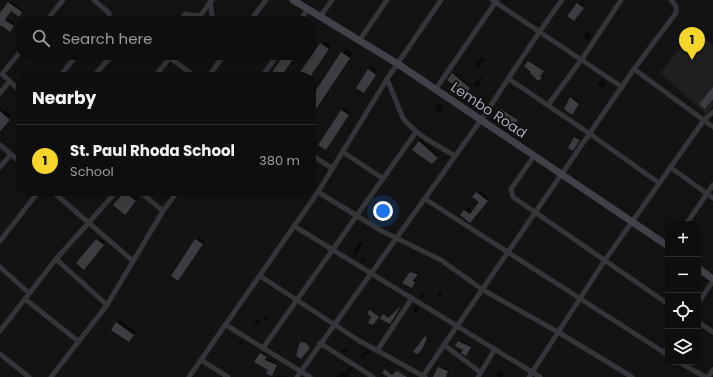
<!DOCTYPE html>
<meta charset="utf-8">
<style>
body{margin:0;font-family:Poppins,sans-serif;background:#1c1c1d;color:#f1f3f6}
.controls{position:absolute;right:12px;bottom:12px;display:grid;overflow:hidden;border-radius:8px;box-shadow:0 4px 16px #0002}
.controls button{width:36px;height:36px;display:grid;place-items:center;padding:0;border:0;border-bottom:1px solid #2e2e2f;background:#0e0e0f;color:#f1f3f6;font:20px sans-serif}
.you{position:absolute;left:383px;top:211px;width:14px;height:14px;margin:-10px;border:3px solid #fff;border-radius:50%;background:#1a73e8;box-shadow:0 0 0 6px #1a73e833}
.badge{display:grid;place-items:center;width:26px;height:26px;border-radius:50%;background:#f5d52a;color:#111;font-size:13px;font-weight:700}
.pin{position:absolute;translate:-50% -33px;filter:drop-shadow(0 1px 2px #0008)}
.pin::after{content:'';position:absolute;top:21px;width:14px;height:12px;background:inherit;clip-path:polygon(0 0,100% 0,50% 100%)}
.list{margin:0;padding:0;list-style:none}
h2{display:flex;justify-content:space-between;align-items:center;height:52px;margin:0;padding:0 16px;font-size:17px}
h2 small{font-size:13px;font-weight:400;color:#9b9c9e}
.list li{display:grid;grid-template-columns:26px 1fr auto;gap:12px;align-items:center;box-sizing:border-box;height:72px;padding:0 16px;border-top:1px solid #2e2e2f}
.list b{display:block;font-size:15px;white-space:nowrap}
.list p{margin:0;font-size:13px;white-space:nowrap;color:#9b9c9e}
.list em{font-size:13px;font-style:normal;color:#9b9c9e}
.icon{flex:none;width:22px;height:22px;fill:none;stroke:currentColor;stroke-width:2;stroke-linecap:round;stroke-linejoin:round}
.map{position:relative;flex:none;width:713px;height:377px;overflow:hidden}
.search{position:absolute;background:#0e0e0f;box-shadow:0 4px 16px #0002;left:16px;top:16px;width:300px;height:44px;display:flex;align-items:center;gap:10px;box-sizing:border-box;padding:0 14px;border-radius:16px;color:#9b9c9e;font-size:15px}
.panel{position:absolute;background:#0e0e0f;box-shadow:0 4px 16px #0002;left:16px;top:72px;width:300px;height:124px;border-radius:16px}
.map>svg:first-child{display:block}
</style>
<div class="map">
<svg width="713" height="377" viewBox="0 0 713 377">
<rect width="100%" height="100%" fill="#131314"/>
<polygon fill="#1f1f21" points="697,28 713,47 713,106 706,114 660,73"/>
<g fill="#0007">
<polygon points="10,1 23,10 21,13 11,10 6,17 15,24 11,28 0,23 0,14"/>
<polygon points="580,2 585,5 575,18 569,16"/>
<polygon points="311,27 314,29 311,34"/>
<polygon points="587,32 592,36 588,41 583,37"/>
<polygon points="324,41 331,45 311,75 306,77"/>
<polygon points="346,49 353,53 316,108 311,105 311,100"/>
<polygon points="285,55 297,55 282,77 270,77"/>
<polygon points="481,57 485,59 478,68 474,66"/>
<polygon points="529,61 544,70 540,75 542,76 538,79 533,72 525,66"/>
<polygon points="372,67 378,71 377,74 369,69"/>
<polygon points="454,73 471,86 467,91 452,74"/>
<polygon points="480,77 483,79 477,88 473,85"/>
<polygon points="603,79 607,84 601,89 597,84"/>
<polygon points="572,96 580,102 573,112 570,98"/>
<polygon points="438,103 444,106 440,112 435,109"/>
<polygon points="0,107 12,116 0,129"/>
<polygon points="345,108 351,112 328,146 342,111"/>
<polygon points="504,109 518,118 511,126 510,121 500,113"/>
<polygon points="577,136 581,138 574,148 575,138"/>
<polygon points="421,140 439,155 434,161 419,142"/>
<polygon points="445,156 448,158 446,161 443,159"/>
<polygon points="480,190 490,198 473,219 461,215 468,207 473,212 480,202 474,197"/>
<polygon points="126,191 130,191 138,197 128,211 114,205"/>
<polygon points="199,237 205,242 180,278 172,276"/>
<polygon points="99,238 105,242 86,267 97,240"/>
<polygon points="360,241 363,243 356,255 353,253"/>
<polygon points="362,257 366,259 364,263 360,261"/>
<polygon points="413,271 419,272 414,278 416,280 412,287 411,273"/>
<polygon points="440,291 443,293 440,297 437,295"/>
<polygon points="423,292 426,293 423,299 420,297"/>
<polygon points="416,305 420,307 417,314 412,311"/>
<polygon points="266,315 270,318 267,322 263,318"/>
<polygon points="256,319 260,321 258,325 254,324"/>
<polygon points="120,320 136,332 131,338 117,323"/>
<polygon points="401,324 403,324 400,328 399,328"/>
<polygon points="241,339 244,341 241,345 238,343"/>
<polygon points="460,340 471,346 467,354 465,350 456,346"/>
<polygon points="345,347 348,349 345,353 342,351"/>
<polygon points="367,349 370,351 363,359 360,357"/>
<polygon points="262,352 268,355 266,358 278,364 272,375 261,354"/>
<polygon points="351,366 353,367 348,375 350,377 336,377 342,371 345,373"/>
<polygon points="440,367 449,369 447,376 434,377"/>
<polygon points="386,369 397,377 390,377 383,372"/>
<polygon points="499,370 504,373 502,377 495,376"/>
<polygon points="279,374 288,377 276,377"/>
</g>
<g fill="#3d3d41">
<polygon points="8,2 22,12 19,17 11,11 5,20 14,26 10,32 1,25 0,27 0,13"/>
<polygon points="577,3 584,8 574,21 567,16"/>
<polygon points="320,43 329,49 310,77 304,77 299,74"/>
<polygon points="341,52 350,58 316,109 311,106 311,98"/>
<polygon points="284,55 296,55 281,77 269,77"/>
<polygon points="528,61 544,71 540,76 542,78 538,81 530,73 531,72 524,66"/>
<polygon points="368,69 376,75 364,93 356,88"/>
<polygon points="452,73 470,88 466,94 447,80"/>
<polygon points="713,87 713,99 705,109 699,104"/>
<polygon points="570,97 579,104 572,115 564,109"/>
<polygon points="501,109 518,120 512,128 507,124 509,121 498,113"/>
<polygon points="341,110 349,115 326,150 318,145"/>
<polygon points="0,111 10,120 0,131"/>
<polygon points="574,137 580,140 573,151 568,148"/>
<polygon points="419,141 438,158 432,164 412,150"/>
<polygon points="124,192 136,201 125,215 113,205"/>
<polygon points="476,192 488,201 470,223 460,215 464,210 470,214 479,202 472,197"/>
<polygon points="96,239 104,245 84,270 76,263"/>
<polygon points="195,239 203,244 178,281 171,276"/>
<polygon points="410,272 418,274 413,281 415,282 412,288 402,283"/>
<polygon points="401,306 390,324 380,319 383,314 388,318"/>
<polygon points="370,310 379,317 373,325 368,323 371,317 367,313"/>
<polygon points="116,322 134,335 129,342 111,330"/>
<polygon points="425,336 427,338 422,349 418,354 413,352"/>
<polygon points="458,341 471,347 466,356 461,353 463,350 455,346"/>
<polygon points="300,342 306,343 310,348 301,359 296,356"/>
<polygon points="260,353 267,357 265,360 277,365 272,376 266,374 268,370 254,362"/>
<polygon points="438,367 448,371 446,377 433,377"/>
<polygon points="385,369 392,375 397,371 407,377 388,377 382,373"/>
</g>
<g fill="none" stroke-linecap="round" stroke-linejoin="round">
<g stroke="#343439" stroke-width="5">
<polyline points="94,0 109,13 109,17 105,21"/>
<polyline points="492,0 622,87"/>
<polyline points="210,2 213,21"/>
<polyline points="320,17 332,0"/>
<polyline points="46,21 63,0"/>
<polyline points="181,21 185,14 200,16 212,0"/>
<polyline points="250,21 266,0"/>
<polyline points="300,21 307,10"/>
<polyline points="359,41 387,0"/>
<polyline points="21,51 2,74 21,92"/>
<polyline points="171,55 170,58 196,77"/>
<polyline points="634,69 713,127"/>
<polyline points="59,77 77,55"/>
<polyline points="93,77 112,55"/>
<polyline points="154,77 170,58"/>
<polyline points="208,77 224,55"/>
<polyline points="262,77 277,55"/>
<path d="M 387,79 L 403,118 C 416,135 437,145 455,156"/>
<polyline points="509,79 590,134 659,183"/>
<polyline points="435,90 497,0"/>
<polyline points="0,93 10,81"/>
<polyline points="548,105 582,59 621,0"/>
<polyline points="0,145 21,163"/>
<polyline points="343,152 382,178"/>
<polyline points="311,155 332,168"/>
<polyline points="534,156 511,189 513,197 668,304"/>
<polyline points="0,167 11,154"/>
<polyline points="670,167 713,198"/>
<polyline points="52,191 133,261"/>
<polyline points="139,191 163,211"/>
<polyline points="318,192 380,230 441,260 483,290 558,332 632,377"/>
<polyline points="425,199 668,355"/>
<polyline points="686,224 713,185"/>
<polyline points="294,226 540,377"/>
<polyline points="0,241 39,191"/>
<polyline points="56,259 107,305"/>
<polyline points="0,267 29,293"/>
<polyline points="260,276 358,340 423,376"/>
<polyline points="25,299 78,341"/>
<polyline points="698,303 713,281"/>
<polyline points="698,322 713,332"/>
<polyline points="226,325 310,377"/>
<polyline points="0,331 56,259 117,191"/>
<polyline points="320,343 373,377"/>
<polyline points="444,345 480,372"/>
<polyline points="263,348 416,132"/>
<polyline points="377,351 412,298"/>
<polyline points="664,353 668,346"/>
<polyline points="0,354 29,377"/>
<polyline points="201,360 228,377"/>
<polyline points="679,362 705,377"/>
<polyline points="51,377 107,305 163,211 178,191"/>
<polyline points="189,377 318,192 387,79 441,0"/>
<path d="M 297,377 L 481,120 C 508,80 533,39 562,0"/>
<polyline points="425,377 423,376 444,345 634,69 676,13 676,6 671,0"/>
<polyline points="478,377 495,349"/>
<polyline points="529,377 605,260 704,120 713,112"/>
<polyline points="708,377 713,370"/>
</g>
<g stroke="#414249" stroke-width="7">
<polyline points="293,0 398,64 668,246"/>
<polyline points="698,268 713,279"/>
</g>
</g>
<g text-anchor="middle" stroke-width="3.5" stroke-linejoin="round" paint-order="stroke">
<g font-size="14" fill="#a4a6b5" stroke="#0e0e0f">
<text transform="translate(489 110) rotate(34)" y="5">Lembo Road</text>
</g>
</g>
</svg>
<div class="controls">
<button>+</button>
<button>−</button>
<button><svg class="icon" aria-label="locate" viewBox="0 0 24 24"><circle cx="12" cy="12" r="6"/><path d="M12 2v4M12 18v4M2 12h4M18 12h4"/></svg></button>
<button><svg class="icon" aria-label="layers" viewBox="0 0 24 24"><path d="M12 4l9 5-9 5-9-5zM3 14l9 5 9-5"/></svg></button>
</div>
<div class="you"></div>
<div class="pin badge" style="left:692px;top:60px">1</div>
<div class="search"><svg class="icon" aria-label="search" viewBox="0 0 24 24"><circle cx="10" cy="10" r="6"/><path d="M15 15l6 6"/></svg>Search here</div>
<section class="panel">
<h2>Nearby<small></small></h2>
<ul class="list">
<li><span class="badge">1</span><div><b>St. Paul Rhoda School</b><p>School</p></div><em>380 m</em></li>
</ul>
</section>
</div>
